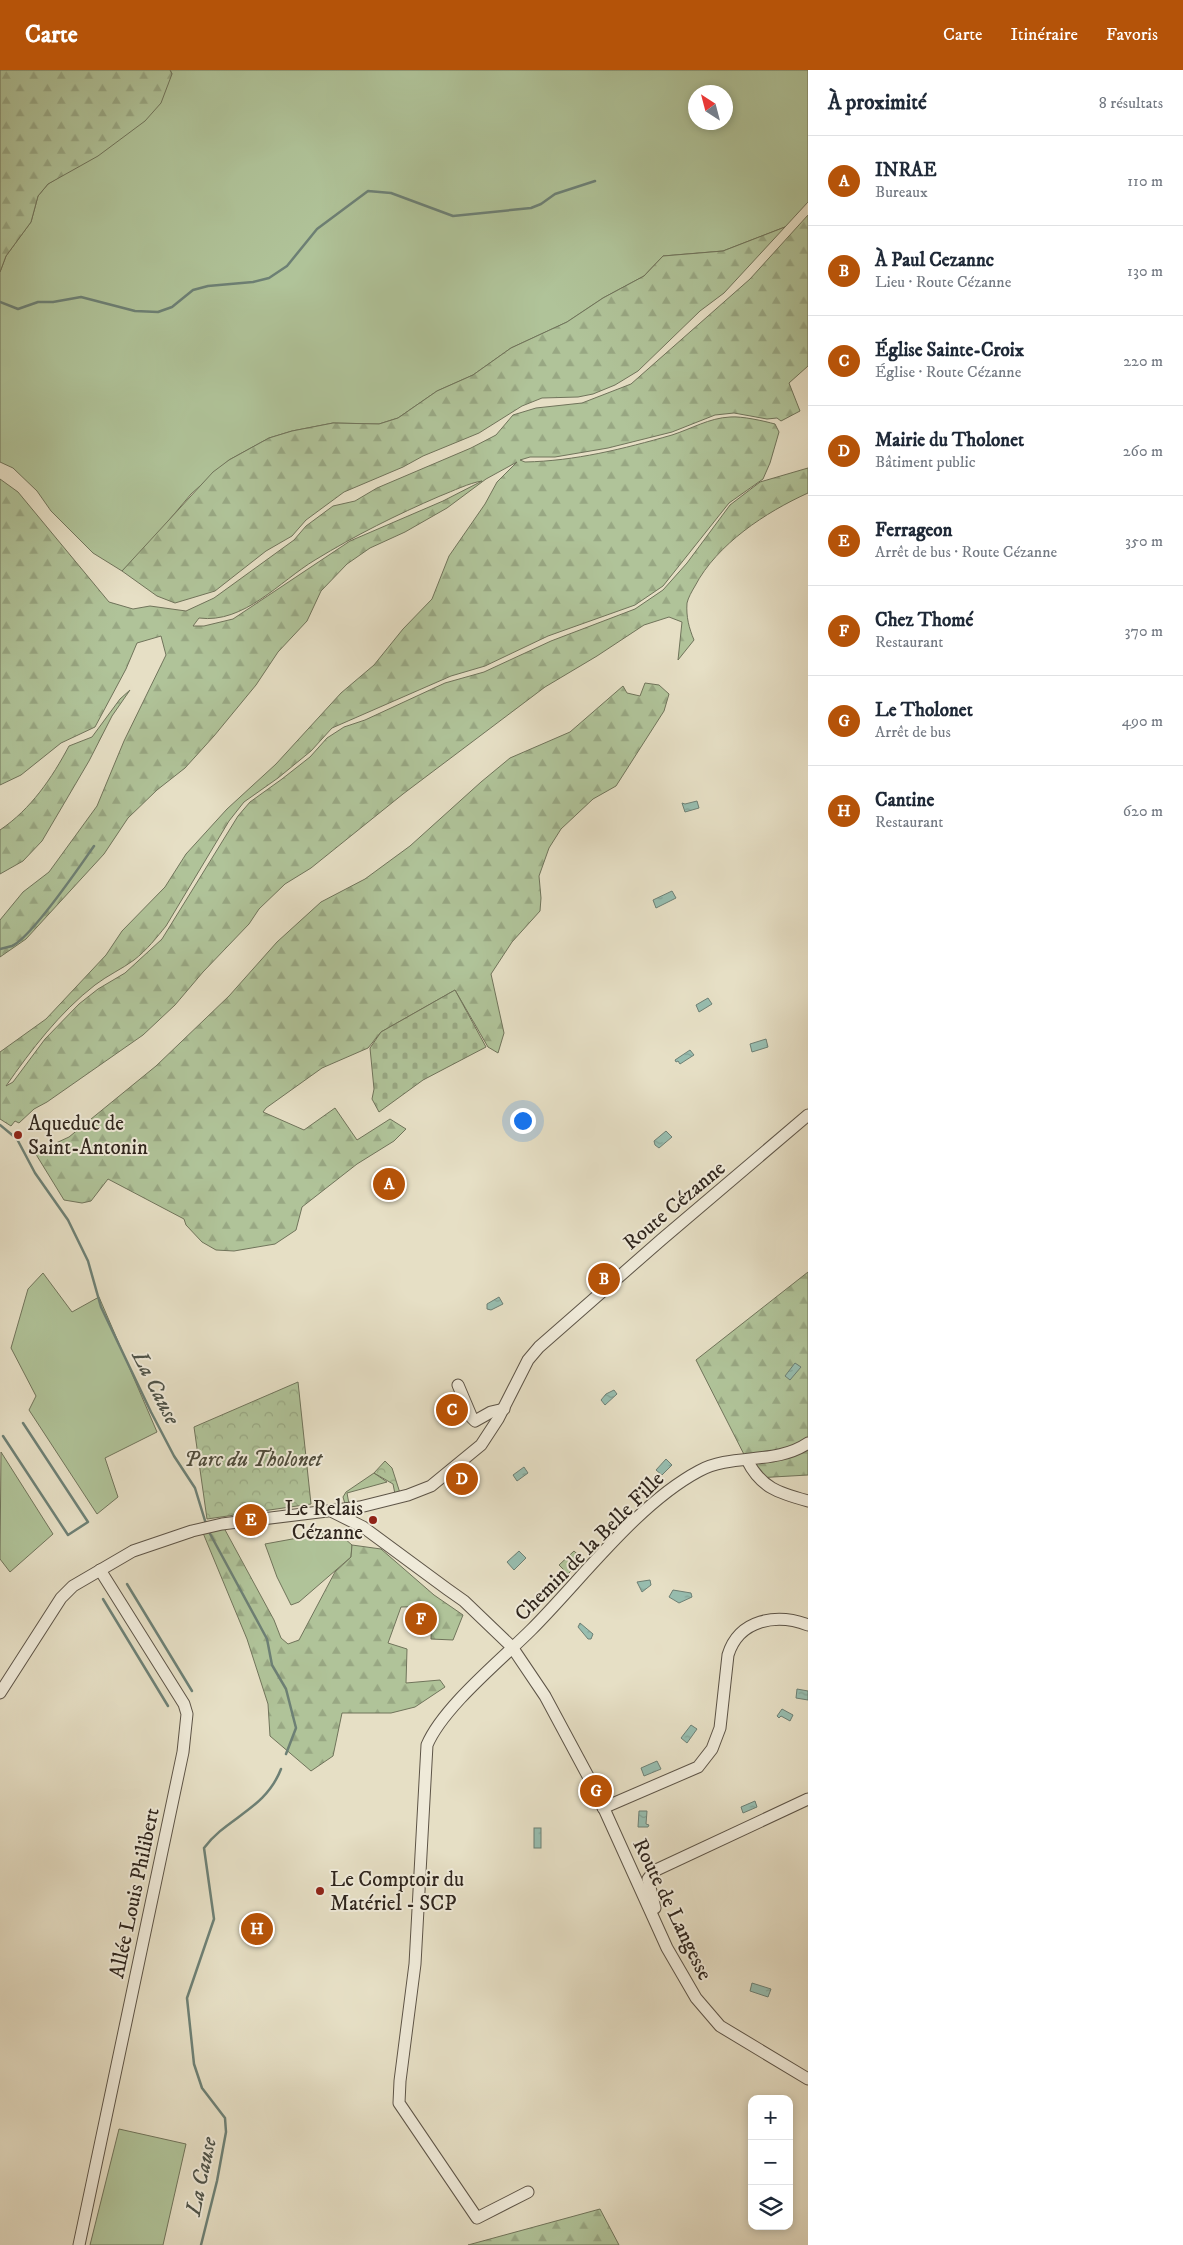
<!DOCTYPE html>
<html lang="fr">
<meta charset="utf-8">
<style>
body{margin:0;font-family:"IM FELL DW Pica",serif;background:#f2f2f3;color:#1f2937}
.controls{position:absolute;right:15px;bottom:15px;display:grid;overflow:hidden;border-radius:10px;box-shadow:0 2px 8px #0003}
.controls button{width:45px;height:45px;display:grid;place-items:center;padding:0;border:0;border-bottom:1px solid #e0e1e3;background:#fff;color:#1f2937;font:25px sans-serif}
.compass{position:absolute;left:688px;top:15px;width:45px;height:45px;border-radius:50%;background:#fff;box-shadow:0 2px 8px #0003;rotate:324deg}
.you{position:absolute;left:522px;top:1050px;width:18px;height:18px;margin:-12px;border:4px solid #fff;border-radius:50%;background:#1a73e8;box-shadow:0 0 0 8px #1a73e833}
.badge{display:grid;place-items:center;width:32px;height:32px;border-radius:50%;background:#b45309;color:#fff;font-size:16px;font-weight:700}
.pin{position:absolute;translate:-50% -50%;border:2px solid #fff;box-shadow:0 1px 5px #0006}
.list{margin:0;padding:0;list-style:none}
h2{display:flex;justify-content:space-between;align-items:center;height:65px;margin:0;padding:0 20px;font-size:21px}
h2 small{font-size:16px;font-weight:400;color:#747a83}
.list li{display:grid;grid-template-columns:32px 1fr auto;gap:15px;align-items:center;box-sizing:border-box;height:90px;padding:0 20px;border-top:1px solid #e0e1e3}
.list b{display:block;font-size:19px;white-space:nowrap}
.list p{margin:0;font-size:16px;white-space:nowrap;color:#747a83}
.list em{font-size:16px;font-style:normal;color:#747a83}
.icon{flex:none;width:28px;height:28px;fill:none;stroke:currentColor;stroke-width:2;stroke-linecap:round;stroke-linejoin:round}
.map{position:relative;flex:none;width:808px;height:2175px;overflow:hidden}
header{display:flex;align-items:center;gap:30px;box-sizing:border-box;height:70px;padding:0 25px;background:#b45309;color:#fff}
header strong{font-size:24px}
nav{display:flex;gap:28px;margin-inline-start:auto;font-size:18px}
main{display:flex}
aside{flex:1;background:#fff}
.map>svg:first-child{display:block}
</style>
<header>
<strong>Carte</strong>
<nav><a>Carte</a><a>Itinéraire</a><a>Favoris</a></nav>
</header>
<main>
<div class="map">
<svg width="808" height="2175" viewBox="0 0 808 2175">
<defs>
<pattern id="forest-firs" width="22" height="20" patternUnits="userSpaceOnUse" patternTransform="scale(1.25)"><rect width="22" height="20" fill="#b0c399"/><path d="M5 1l3.5 6h-7zM16 11l3.5 6h-7z" fill="#98a783"/></pattern>
<pattern id="cemetery-stones" width="16" height="16" patternUnits="userSpaceOnUse" patternTransform="scale(1.25)"><rect width="16" height="16" fill="#b0c399"/><path d="M2 7V4a2 2 0 0 1 4 0v3zM10 15v-3a2 2 0 0 1 4 0v3z" fill="#98a783"/></pattern>
<pattern id="park-crowns" width="20" height="18" patternUnits="userSpaceOnUse" patternTransform="scale(1.25)"><rect width="20" height="18" fill="#b0c399"/><path d="M2 6a3 3 0 1 1 6 0M12 15a3 3 0 1 1 6 0" fill="none" stroke="#98a783"/></pattern>
<pattern id="water-ripples" width="26" height="14" patternUnits="userSpaceOnUse" patternTransform="scale(1.25)"><rect width="26" height="14" fill="#97bdaf"/><path d="M2 4q2-2 4 0t4 0M15 11q2-2 4 0t4 0" fill="none" stroke="#82a296"/></pattern>
</defs>
<rect width="100%" height="100%" fill="#e6dfc5"/>
<filter id="stains"><feTurbulence type="fractalNoise" baseFrequency=".004" numOctaves="4"/><feColorMatrix values="0 0 0 0 .2 0 0 0 0 .09 0 0 0 0 .02 0 0 0 .5 -.17"/></filter>
<radialGradient id="worn" r=".72"><stop offset=".6" stop-color="#630" stop-opacity="0"/><stop offset="1" stop-color="#630" stop-opacity=".3"/></radialGradient>
<g fill="#b0c399" stroke="#70745b" fill-rule="evenodd">
<path d="M 170,0 L 808,0 L 808,132 L 785,157 L 723,181 L 663,186 L 644,206 L 603,228 L 567,252 L 511,278 L 473,305 L 437,321 L 398,348 L 379,354 L 333,353 L 292,361 L 269,368 L 229,390 L 191,424 L 144,480 L 122,501 L 93,483 L 51,441 L 37,421 L 13,398 L 0,392 L 0,202 L 6,186 L 31,152 L 38,126 L 48,114 L 66,103 L 172,4 ZM 696,22 L 726,22 L 726,52 L 696,52 Z"/>
<polygon points="43,1203 72,1242 99,1227 157,1362 105,1388 118,1427 97,1444 29,1340 36,1326 11,1278 28,1219"/>
<polygon points="1,1382 53,1464 10,1502 0,1489"/>
<polygon points="374,1403 387,1412 347,1423 349,1434 345,1434 343,1427 346,1422"/>
<polygon points="336,1461 352,1475 351,1487 299,1532 291,1535 277,1507 265,1474"/>
<polygon points="574,1481 583,1489 568,1504 559,1495"/>
<polygon points="119,2059 186,2074 163,2175 90,2175"/>
</g>
<g fill="url(#forest-firs)" stroke="#70745b" fill-rule="evenodd">
<polygon points="0,0 170,0 172,4 161,33 145,51 98,86 48,114 38,126 31,152 6,186 0,202"/>
<path d="M 808,145 L 808,296 L 789,313 L 800,341 L 781,351 L 777,348 L 767,349 L 734,343 L 715,345 L 672,362 L 608,378 L 555,387 L 530,387 L 520,390 L 525,392 C 575,391 623,379 672,365 C 691,359 709,348 730,347 C 742,346 764,351 775,354 L 779,362 L 770,393 L 763,409 L 729,433 L 663,516 L 635,535 L 548,566 L 485,596 L 451,606 L 332,658 L 311,681 L 278,708 L 244,732 L 229,751 L 166,856 C 157,867 147,880 134,890 C 122,899 108,905 95,915 C 60,942 31,980 6,1016 L 13,1012 L 45,969 L 79,934 L 98,919 L 125,903 L 162,869 L 238,746 L 250,732 L 282,709 L 310,687 L 327,668 L 344,657 L 365,650 L 445,613 L 484,602 L 551,571 L 635,539 L 663,520 L 687,493 L 730,435 L 760,412 L 808,398 L 808,423 C 766,442 717,474 695,516 C 692,521 688,528 687,533 C 686,547 689,558 694,570 L 678,590 L 682,552 L 669,547 L 644,555 L 597,586 L 545,617 L 403,724 L 311,798 L 285,814 L 259,839 L 249,854 L 203,902 L 175,935 L 143,965 L 47,1032 L 34,1039 L 19,1053 L 15,1051 L 11,1056 L 0,1049 L 0,982 L 46,949 L 106,885 L 122,861 L 165,817 L 186,784 L 227,739 L 276,694 L 341,623 L 374,595 L 403,559 L 432,529 L 449,486 L 485,434 L 497,412 L 517,392 L 486,409 L 447,438 L 405,462 L 370,478 L 347,494 L 321,521 L 307,551 L 278,582 L 256,615 L 214,666 L 185,698 L 157,720 L 128,748 L 104,784 L 26,869 L 0,887 L 0,850 L 23,822 L 49,802 L 97,736 L 124,671 L 166,585 L 161,566 L 137,573 L 126,599 L 95,657 L 61,673 L 21,705 L 0,715 L 0,409 L 18,422 L 109,532 L 133,539 L 150,536 L 186,541 L 214,528 L 294,470 L 306,456 L 333,436 L 355,431 L 377,418 L 471,378 L 496,365 L 513,345 L 536,338 L 582,333 L 631,314 L 750,209 ZM 482,411 L 443,431 L 350,471 L 233,549 L 204,556 L 193,556 L 199,548 C 244,554 280,511 315,490 C 356,465 396,445 440,426 C 453,421 469,413 482,411 Z"/>
<polygon points="785,157 724,223 700,241 638,301 615,315 593,324 578,327 542,328 522,336 479,363 423,386 403,397 344,422 306,450 292,466 266,481 215,521 175,533 157,526 122,501 213,402 229,390 269,368 292,361 333,353 379,354 398,348 437,321 473,305 511,278 567,252 603,228 644,206 663,186 723,181"/>
<polygon points="645,613 659,615 669,624 664,641 616,716 593,729 561,759 549,778 539,806 541,828 540,841 512,872 491,904 504,963 498,983 488,977 455,920 381,962 368,978 322,998 266,1038 263,1042 304,1060 335,1038 357,1070 390,1049 406,1059 394,1071 357,1094 302,1137 296,1160 275,1174 234,1181 216,1180 202,1172 186,1155 184,1149 108,1109 91,1131 82,1133 64,1130 29,1073 43,1079 69,1067 156,996 229,926 277,872 321,832 365,809 410,776 481,712 510,688 570,662 623,616 627,623 640,626"/>
<path d="M 130,620 L 112,646 L 89,691 L 42,771 L 23,791 L 0,804 L 0,760 C 31,739 52,708 69,676 L 92,667 L 120,629 Z"/>
<polygon points="808,1202 808,1405 756,1408 696,1290"/>
<polygon points="224,1458 274,1550 281,1568 288,1574 299,1570 335,1502 351,1487 352,1475 381,1479 434,1525 463,1545 453,1570 431,1569 432,1536 401,1537 388,1573 407,1579 406,1613 440,1610 445,1617 415,1637 391,1643 342,1643 333,1686 311,1701 270,1666 268,1634 247,1569 203,1463"/>
<polygon points="600,2139 619,2175 468,2175"/>
</g>
<polygon fill="url(#cemetery-stones)" stroke="#70745b" points="455,920 486,977 423,1010 379,1042 372,1029 374,1019 370,978 381,962"/>
<g fill="url(#park-crowns)" stroke="#70745b">
<polygon points="298,1312 311,1434 207,1449 194,1357"/>
<polygon points="385,1391 392,1398 400,1423 395,1424 393,1414 374,1403"/>
</g>
<g fill="url(#water-ripples)" stroke="#6d8075">
<polygon points="697,731 699,738 685,742 682,733 685,734"/>
<polygon points="672,821 676,828 656,838 653,830"/>
<polygon points="708,928 712,934 699,942 696,935"/>
<polygon points="766,969 768,977 752,982 750,974"/>
<polygon points="690,980 694,985 680,994 678,991 676,992 675,990"/>
<polygon points="666,1061 672,1067 659,1078 655,1075 654,1071"/>
<polygon points="499,1227 503,1234 491,1240 487,1239 487,1234"/>
<polygon points="795,1293 801,1297 790,1310 785,1306"/>
<polygon points="614,1320 617,1324 605,1335 601,1330 606,1324"/>
<polygon points="666,1389 672,1395 662,1405 656,1400"/>
<polygon points="524,1397 528,1403 517,1411 513,1405"/>
<polygon points="519,1481 526,1488 514,1500 507,1492"/>
<polygon points="650,1510 651,1515 642,1522 637,1512"/>
<polygon points="673,1520 691,1523 692,1527 679,1533 669,1527"/>
<polygon points="580,1553 593,1564 591,1569 588,1569 578,1557"/>
<polygon points="797,1619 808,1621 808,1630 796,1628"/>
<polygon points="782,1639 793,1645 790,1651 781,1646 779,1648 777,1646"/>
<polygon points="691,1655 697,1659 687,1673 681,1668"/>
<polygon points="657,1691 661,1699 644,1706 641,1698"/>
<polygon points="755,1731 757,1737 743,1743 741,1737"/>
<polygon points="639,1741 647,1741 646,1754 649,1755 648,1757 638,1757"/>
<rect x="534" y="1758" width="7" height="20"/>
<polygon points="752,1913 771,1919 768,1927 750,1921"/>
</g>
<g fill="none" stroke-linecap="round" stroke-linejoin="round">
<g stroke="#6d8075" stroke-width="2.5">
<polyline points="0,232 18,239 38,232 53,232 81,227 135,241 158,242 172,237 193,220 208,216 253,212 269,208 287,196 317,159 368,121 391,123 453,146 531,138 541,134 555,124 595,111"/>
<path d="M 0,879 C 4,878 8,877 12,876 C 32,867 80,796 94,776"/>
<polyline points="0,1055 17,1069 35,1103 68,1150 88,1191 101,1237 151,1342 174,1386 195,1418 206,1454"/>
<polyline points="3,1366 68,1465 88,1452 23,1353"/>
<polyline points="208,1460 267,1569 272,1595 286,1619 296,1658 286,1684"/>
<polyline points="127,1514 192,1621"/>
<polyline points="103,1529 168,1636"/>
<path d="M 201,2175 L 217,2111 L 226,2062 L 225,2048 L 202,2018 L 194,1994 L 187,1928 L 214,1849 L 204,1778 C 227,1747 265,1740 281,1699"/>
</g>
<defs>
<g id="minor">
<polyline points="458,1315 472,1348 475,1351 491,1342 504,1339"/>
<path d="M 747,1390 C 761,1418 779,1423 808,1431"/>
<polyline points="333,1442 363,1457 447,1519 464,1531 512,1577 545,1626 596,1721 667,1878 696,1928 720,1956 808,2009"/>
<polyline points="0,1623 61,1528 73,1516 133,1481 192,1461 222,1454 360,1437 408,1425 431,1416 481,1375 498,1349 528,1290 539,1277 661,1170 808,1045"/>
<path d="M 603,1738 L 698,1697 L 712,1679 L 720,1658 L 728,1585 C 739,1549 777,1543 808,1555"/>
<polyline points="655,1838 648,1809 654,1801 808,1729"/>
<path d="M 528,2122 L 477,2148 L 399,2033 L 400,2011 L 415,1894 L 427,1675 C 443,1637 501,1590 531,1560 C 581,1510 637,1434 699,1401 C 732,1383 776,1395 808,1373"/>
<polyline points="79,2175 183,1682 187,1644 184,1634 100,1500"/>
</g>
</defs>
<use href="#minor" stroke="#5d5447" stroke-width="13"/>
<use href="#minor" stroke="#efead9" stroke-width="11"/>
</g>
<g fill="#8f2418" stroke="#efead9" stroke-width="2">
<circle cx="18" cy="1065" r="5"/>
<circle cx="373" cy="1450" r="5"/>
<circle cx="320" cy="1821" r="5"/>
</g>
<g text-anchor="middle" stroke-width="4" stroke-linejoin="round" paint-order="stroke">
<g font-size="21" fill="#2f251d" stroke="#efead9" text-anchor="start">
<text x="28" y="1060">Aqueduc de<tspan x="28" dy="24">Saint-Antonin</tspan></text>
<text x="363" y="1445" text-anchor="end">Le Relais<tspan x="363" dy="24">Cézanne</tspan></text>
<text x="330" y="1816">Le Comptoir du<tspan x="330" dy="24">Matériel - SCP</tspan></text>
</g>
<g font-size="21" fill="#2f251d" stroke="#efead9">
<text transform="translate(674 1135) rotate(-40)" y="7">Route Cézanne</text>
<text transform="translate(589 1476) rotate(-45)" y="7">Chemin de la Belle Fille</text>
<text transform="translate(134 1823) rotate(-78)" y="7">Allée Louis Philibert</text>
<text transform="translate(673 1839) rotate(64)" y="7">Route de Langesse</text>
</g>
<g font-size="21" font-style="italic" fill="#4f4c3c" stroke="#efead9">
<text x="253" y="1396">Parc du Tholonet</text>
</g>
<g font-size="22" font-style="italic" fill="#4e5349" stroke="#efead9">
<text transform="translate(157 1317) rotate(63)" y="8">La Cause</text>
<text transform="translate(200 2106) rotate(-78)" y="8">La Cause</text>
</g>
</g>
<rect width="100%" height="100%" filter="url(#stains)"/>
<rect width="100%" height="100%" fill="url(#worn)"/>
</svg>
<div class="controls">
<button>+</button>
<button>−</button>
<button><svg class="icon" aria-label="layers" viewBox="0 0 24 24"><path d="M12 4l9 5-9 5-9-5zM3 14l9 5 9-5"/></svg></button>
</div>
<svg class="compass" viewBox="-18 -18 36 36"><path d="M0-13l5 13h-10z" fill="#e53935"/><path d="M0 13l5-13h-10z" fill="#747a83"/></svg>
<div class="you"></div>
<div class="pin badge" style="left:389px;top:1114px">A</div>
<div class="pin badge" style="left:604px;top:1209px">B</div>
<div class="pin badge" style="left:452px;top:1340px">C</div>
<div class="pin badge" style="left:462px;top:1409px">D</div>
<div class="pin badge" style="left:251px;top:1450px">E</div>
<div class="pin badge" style="left:421px;top:1549px">F</div>
<div class="pin badge" style="left:596px;top:1721px">G</div>
<div class="pin badge" style="left:257px;top:1859px">H</div>
</div>
<aside>
<h2>À proximité<small>8 résultats</small></h2>
<ul class="list">
<li><span class="badge">A</span><div><b>INRAE</b><p>Bureaux</p></div><em>110 m</em></li>
<li><span class="badge">B</span><div><b>À Paul Cezannc</b><p>Lieu · Route Cézanne</p></div><em>130 m</em></li>
<li><span class="badge">C</span><div><b>Église Sainte-Croix</b><p>Église · Route Cézanne</p></div><em>220 m</em></li>
<li><span class="badge">D</span><div><b>Mairie du Tholonet</b><p>Bâtiment public</p></div><em>260 m</em></li>
<li><span class="badge">E</span><div><b>Ferrageon</b><p>Arrêt de bus · Route Cézanne</p></div><em>350 m</em></li>
<li><span class="badge">F</span><div><b>Chez Thomé</b><p>Restaurant</p></div><em>370 m</em></li>
<li><span class="badge">G</span><div><b>Le Tholonet</b><p>Arrêt de bus</p></div><em>490 m</em></li>
<li><span class="badge">H</span><div><b>Cantine</b><p>Restaurant</p></div><em>620 m</em></li>
</ul>
</aside>
</main>
